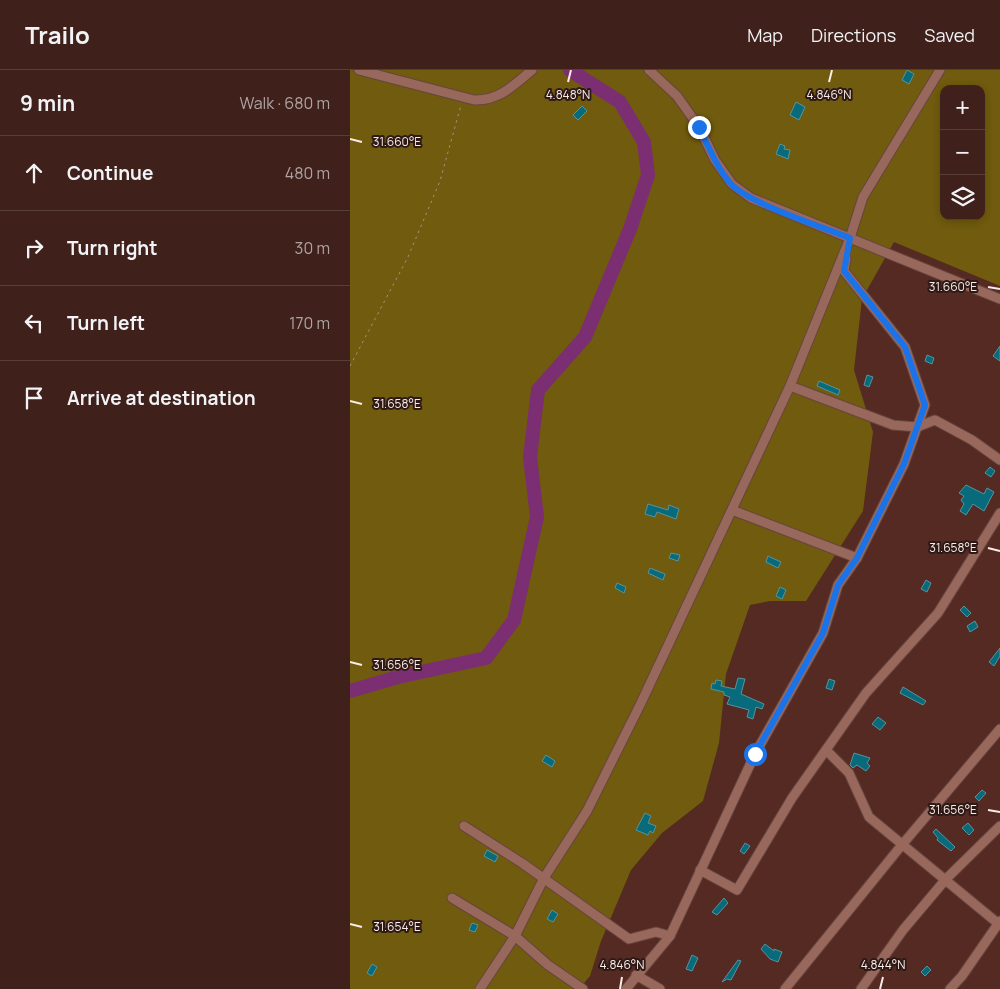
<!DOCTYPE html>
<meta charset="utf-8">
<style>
body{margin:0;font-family:Manrope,sans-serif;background:#462823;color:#f1f3f6}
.controls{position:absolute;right:15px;top:15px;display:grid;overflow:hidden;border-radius:10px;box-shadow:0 2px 8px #0003}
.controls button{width:45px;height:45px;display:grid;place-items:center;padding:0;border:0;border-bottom:1px solid #583e39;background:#3f201a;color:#f1f3f6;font:25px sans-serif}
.stop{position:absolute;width:15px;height:15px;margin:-11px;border:4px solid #1a73e8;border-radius:50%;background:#fff}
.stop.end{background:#1a73e8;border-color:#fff;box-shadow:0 1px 5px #0008}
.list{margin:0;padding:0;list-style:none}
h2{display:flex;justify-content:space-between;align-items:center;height:65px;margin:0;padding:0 20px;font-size:21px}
h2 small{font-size:16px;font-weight:400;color:#ada3a2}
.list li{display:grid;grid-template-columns:32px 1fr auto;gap:15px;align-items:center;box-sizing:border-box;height:75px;padding:0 20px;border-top:1px solid #583e39}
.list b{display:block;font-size:19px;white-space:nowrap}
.list em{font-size:16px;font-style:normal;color:#ada3a2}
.icon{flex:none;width:28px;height:28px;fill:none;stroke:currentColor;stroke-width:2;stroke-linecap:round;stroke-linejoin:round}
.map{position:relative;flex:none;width:650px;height:919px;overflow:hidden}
header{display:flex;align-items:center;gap:30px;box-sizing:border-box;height:70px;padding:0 25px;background:#3f201a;border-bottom:1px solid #583e39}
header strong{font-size:24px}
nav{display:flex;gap:28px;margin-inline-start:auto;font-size:18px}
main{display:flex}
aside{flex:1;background:#3f201a}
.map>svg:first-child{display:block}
</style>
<header>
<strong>Trailo</strong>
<nav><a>Map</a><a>Directions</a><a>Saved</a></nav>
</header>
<main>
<aside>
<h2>9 min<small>Walk · 680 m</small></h2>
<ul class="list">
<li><svg class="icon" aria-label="ahead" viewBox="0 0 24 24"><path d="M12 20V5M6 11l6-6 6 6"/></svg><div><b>Continue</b></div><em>480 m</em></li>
<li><svg class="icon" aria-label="right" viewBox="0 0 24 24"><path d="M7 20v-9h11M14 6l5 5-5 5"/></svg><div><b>Turn right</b></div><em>30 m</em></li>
<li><svg class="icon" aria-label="left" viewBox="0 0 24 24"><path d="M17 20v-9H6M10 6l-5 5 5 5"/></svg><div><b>Turn left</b></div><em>170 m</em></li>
<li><svg class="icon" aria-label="arrive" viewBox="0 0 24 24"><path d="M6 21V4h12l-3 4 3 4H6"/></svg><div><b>Arrive at destination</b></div></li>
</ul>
</aside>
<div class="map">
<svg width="650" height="919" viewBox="0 0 650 919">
<rect width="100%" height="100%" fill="#542a22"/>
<path fill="#705b0e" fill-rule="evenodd" d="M 0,0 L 650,0 L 650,216 L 544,172 L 512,229 L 504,300 L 523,362 L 513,441 L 456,531 L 420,531 L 400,535 L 376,604 L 369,673 L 353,731 L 312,763 L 281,800 L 251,871 L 240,906 L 229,919 L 0,919 ZM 594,19 L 631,19 L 631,146 L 594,146 Z"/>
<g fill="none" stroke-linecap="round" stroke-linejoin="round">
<polyline stroke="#7c2e72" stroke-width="14" points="0,621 48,607 136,588 164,550 187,447 180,387 188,320 235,267 280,159 298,105 294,72 270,32 220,0"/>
</g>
<g fill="#076b7b" stroke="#57939f">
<polygon points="557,0 564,4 559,14 552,10"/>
<polygon points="446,32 455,37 449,50 440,45"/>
<polygon points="232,36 237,41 228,50 223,45"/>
<polygon points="430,74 435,76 434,79 440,80 438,89 426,84"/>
<polygon points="650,276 650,291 643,286"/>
<polygon points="577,285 584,288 582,294 575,291"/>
<polygon points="517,305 523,307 519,317 514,315"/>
<polygon points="469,311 490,320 488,325 467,316"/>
<polygon points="640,397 645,401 641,407 635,403"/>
<polygon points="616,415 634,424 637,418 644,422 634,441 623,434 616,445 610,441 614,434 611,430 614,426 609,423"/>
<polygon points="298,434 318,440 319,435 329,439 326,449 307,442 305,447 295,444"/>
<polygon points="321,483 330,485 328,491 319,488"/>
<polygon points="418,486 431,492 428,498 416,492"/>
<polygon points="300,498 315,504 313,510 298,503"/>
<polygon points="576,510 581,513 577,522 571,519"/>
<polygon points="267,513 276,517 274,523 265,518"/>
<polygon points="430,517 436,520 432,529 426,526"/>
<polygon points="614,536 621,543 617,547 610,540"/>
<polygon points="625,551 628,557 620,562 617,556"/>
<polygon points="650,578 650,586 644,596 639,592"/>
<polygon points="388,608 395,609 391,624 414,634 412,639 406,637 403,649 397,647 399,640 377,634 380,627 374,625 374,622 361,619 362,613 365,614 366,610 372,611 371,616 385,619"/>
<polygon points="479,609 485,611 482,620 476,618"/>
<polygon points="553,617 576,631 573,635 550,623"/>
<polygon points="528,647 536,653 530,660 522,654"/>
<polygon points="504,683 520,688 517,693 520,696 516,701 507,695 503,698 500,695"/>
<polygon points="196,685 205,691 202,697 192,691"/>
<polygon points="632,720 636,723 629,731 625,727"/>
<polygon points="295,743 301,746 298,753 306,756 303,763 300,761 298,765 286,760"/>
<polygon points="618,753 624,760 619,765 612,758"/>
<polygon points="586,759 605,777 601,781 587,770 588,768 583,762"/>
<polygon points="395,773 400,776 394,784 390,781"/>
<polygon points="137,780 148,786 145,792 134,786"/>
<polygon points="374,828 378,833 367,845 362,842"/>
<polygon points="202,840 208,844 203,852 197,849"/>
<polygon points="122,853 128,855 125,862 119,860"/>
<polygon points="415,874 424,881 424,879 432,882 428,892 420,889 411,879"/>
<polygon points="342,885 348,888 342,901 336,899"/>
<polygon points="388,890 391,891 381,910 377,909 372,912"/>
<polygon points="22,894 27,897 22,906 17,903"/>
<polygon points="577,896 581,900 575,906 571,902"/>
</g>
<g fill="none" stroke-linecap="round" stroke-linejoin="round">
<defs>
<g id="street">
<path d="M 9,0 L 124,30 C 149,31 164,15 182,0"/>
<polyline points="299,0 327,26 349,57 365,90 382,114 401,128 650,229"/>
<polyline points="440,316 543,355 567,357 585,350 622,370 650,390"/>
<polyline points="382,440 507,488"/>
<polyline points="476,680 499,703 519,747 650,855"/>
<polyline points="114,756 172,793 279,869 306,862 320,866"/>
<polyline points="350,800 387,820 442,728 516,623 588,543 650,443"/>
<polyline points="102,828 165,866 198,895 233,919"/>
<polyline points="286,905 310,919"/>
<polyline points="130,919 165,866 194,808 237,741 290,635 440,316 500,168 513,127 590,0"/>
<polyline points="276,919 320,866 405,684 473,563 488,515 507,488 554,394 575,335 555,277 494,201 496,188"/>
<polyline points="435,919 551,776 650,659"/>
<polyline points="511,919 553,860 596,809 650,756"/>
<polyline points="600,919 612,906 650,851"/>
</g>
</defs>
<use href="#street" stroke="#67453e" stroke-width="11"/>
<polyline stroke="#aa8d87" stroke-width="1" stroke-dasharray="2.5 4" stroke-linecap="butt" points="0,296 58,187 90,111 111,35"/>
<use href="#street" stroke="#98685d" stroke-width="9"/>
</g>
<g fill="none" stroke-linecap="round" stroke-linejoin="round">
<path stroke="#1a73e8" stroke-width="6" d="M 349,57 C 358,76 367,98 381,114 C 400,134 472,157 500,168 L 494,201 L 555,277 L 575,335 L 554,394 L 507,488 L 488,515 L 473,563 L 405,684"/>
</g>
<path fill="none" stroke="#fcebe7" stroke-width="2" d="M 218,12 L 221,0M 479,12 L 482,0M 0,69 L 12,72M 638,217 L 650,219M 0,331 L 12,334M 638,478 L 650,481M 0,592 L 12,595M 638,740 L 650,742M 0,854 L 12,857M 270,919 L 272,907M 530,919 L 533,907"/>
<g font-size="12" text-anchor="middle" fill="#fcebe7" stroke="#2d1915" stroke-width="4" stroke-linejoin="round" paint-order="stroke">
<text x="479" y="29">4.846°N</text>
<text x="218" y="29">4.848°N</text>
<text x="47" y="76">31.660°E</text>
<text x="603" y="221">31.660°E</text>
<text x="47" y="338">31.658°E</text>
<text x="603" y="482">31.658°E</text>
<text x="47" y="599">31.656°E</text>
<text x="603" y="744">31.656°E</text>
<text x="47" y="861">31.654°E</text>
<text x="272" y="899">4.846°N</text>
<text x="533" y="899">4.844°N</text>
</g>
</svg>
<div class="controls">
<button>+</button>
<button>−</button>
<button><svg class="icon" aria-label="layers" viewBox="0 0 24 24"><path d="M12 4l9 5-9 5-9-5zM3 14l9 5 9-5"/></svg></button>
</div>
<div class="stop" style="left:405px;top:684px"></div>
<div class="stop end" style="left:349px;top:57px"></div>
</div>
</main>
